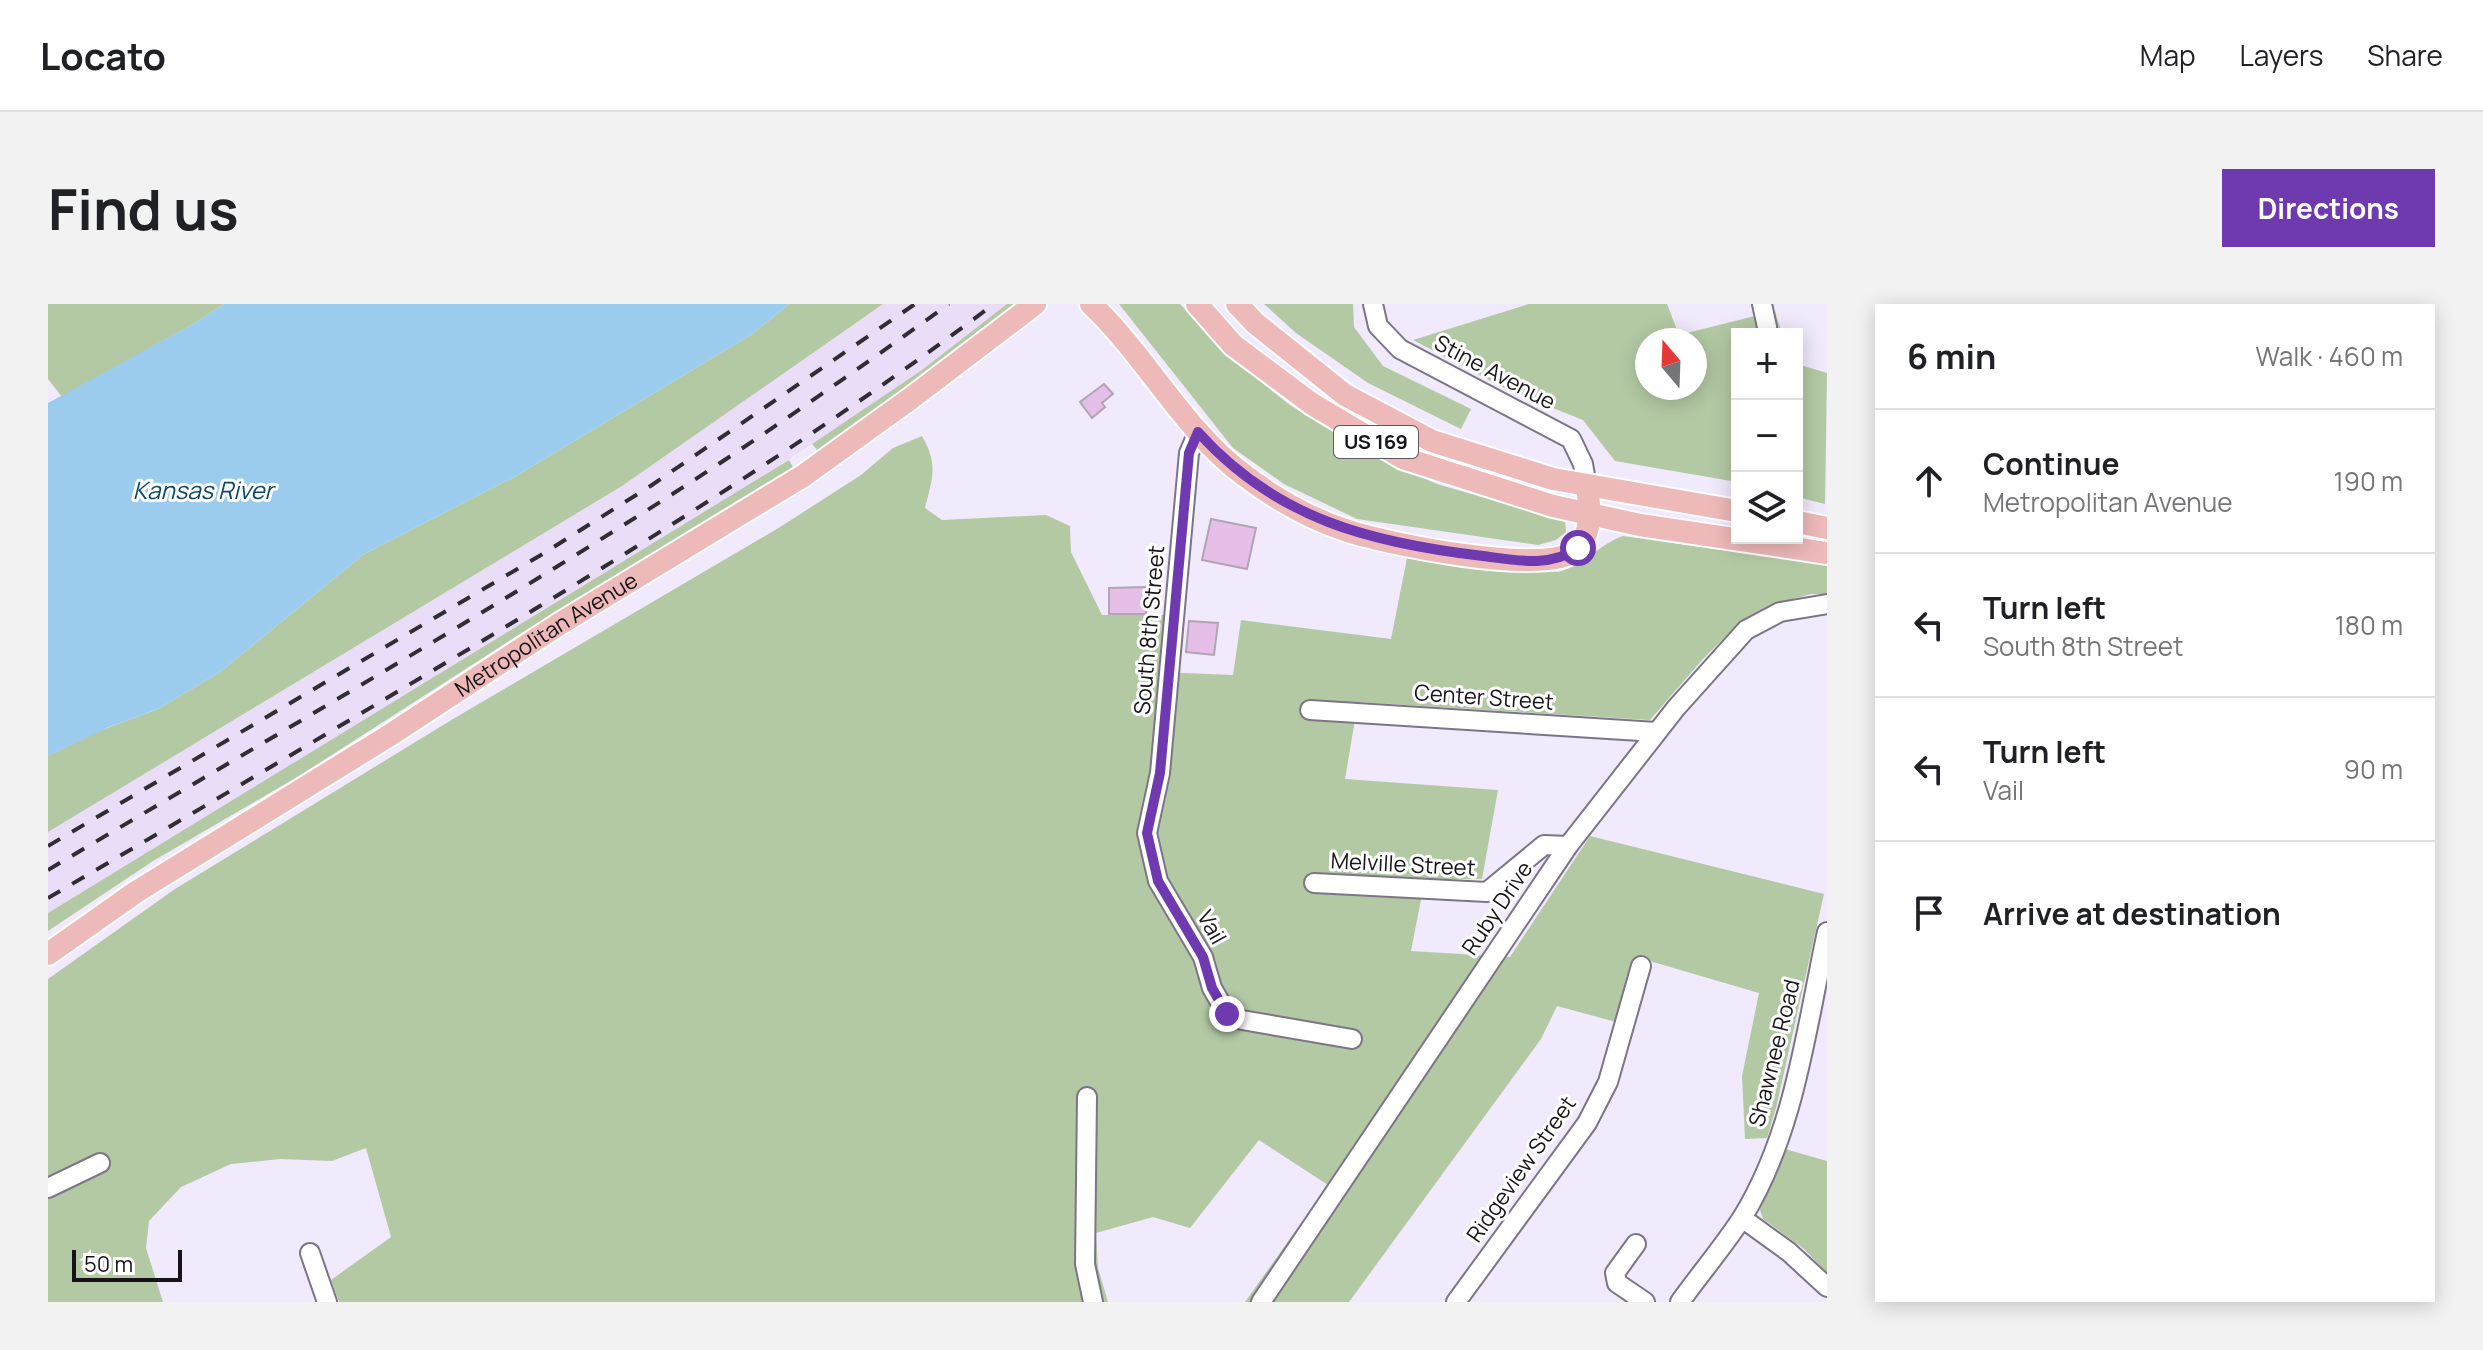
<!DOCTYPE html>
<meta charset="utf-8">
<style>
body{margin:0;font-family:Manrope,sans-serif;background:#f2f2f2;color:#202124}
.controls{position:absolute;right:24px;top:24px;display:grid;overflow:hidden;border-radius:0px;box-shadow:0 4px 20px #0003}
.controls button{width:72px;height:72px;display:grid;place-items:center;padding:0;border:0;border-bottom:2px solid #e0e0e0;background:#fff;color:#202124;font:40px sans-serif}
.compass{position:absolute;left:1587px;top:24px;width:72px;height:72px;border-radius:50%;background:#fff;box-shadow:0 4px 20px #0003;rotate:341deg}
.scale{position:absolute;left:24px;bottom:20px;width:110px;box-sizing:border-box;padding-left:8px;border:4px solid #161319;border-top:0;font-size:22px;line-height:28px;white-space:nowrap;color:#161319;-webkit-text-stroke:6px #fff;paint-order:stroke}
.stop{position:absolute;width:24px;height:24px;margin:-18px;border:6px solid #6f39b0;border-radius:50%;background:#fff}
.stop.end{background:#6f39b0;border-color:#fff;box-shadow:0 2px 8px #0008}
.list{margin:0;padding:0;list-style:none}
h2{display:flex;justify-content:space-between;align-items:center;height:104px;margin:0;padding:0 32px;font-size:34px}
h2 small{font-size:26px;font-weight:400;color:#757577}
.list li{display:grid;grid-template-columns:52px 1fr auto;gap:24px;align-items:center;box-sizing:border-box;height:144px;padding:0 32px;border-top:2px solid #e0e0e0}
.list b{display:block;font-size:30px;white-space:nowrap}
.list p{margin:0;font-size:26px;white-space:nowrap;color:#757577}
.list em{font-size:26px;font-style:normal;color:#757577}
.icon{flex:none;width:44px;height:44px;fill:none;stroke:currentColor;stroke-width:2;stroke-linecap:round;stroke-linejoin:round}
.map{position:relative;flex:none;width:1779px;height:998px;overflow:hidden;border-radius:0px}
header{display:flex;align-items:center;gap:48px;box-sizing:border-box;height:112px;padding:0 40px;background:#fff;border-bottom:2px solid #e0e0e0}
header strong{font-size:38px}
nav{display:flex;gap:44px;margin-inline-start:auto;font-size:28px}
.intro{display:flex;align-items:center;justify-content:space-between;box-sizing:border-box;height:192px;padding:0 48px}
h1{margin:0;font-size:56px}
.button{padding:20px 36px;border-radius:0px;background:#6f39b0;color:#fff;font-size:28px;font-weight:700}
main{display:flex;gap:48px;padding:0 48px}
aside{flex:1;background:#fff;border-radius:0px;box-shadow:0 4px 20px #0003}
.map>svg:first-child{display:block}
</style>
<header>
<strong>Locato</strong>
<nav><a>Map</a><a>Layers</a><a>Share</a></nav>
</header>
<div class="intro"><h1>Find us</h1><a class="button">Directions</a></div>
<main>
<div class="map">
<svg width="1779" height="998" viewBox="0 0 1779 998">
<rect width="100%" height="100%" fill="#f1e9fc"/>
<polygon fill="#e9ddf7" points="835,0 959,0 874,66 716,172 0,609 0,528 574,182"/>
<g fill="#b3c9a4" fill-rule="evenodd">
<polygon points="0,0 176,0 145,20 14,93 0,75"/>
<polygon points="741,0 835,0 574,182 0,528 0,452 51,427 110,405 172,368 316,250 468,172 704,30"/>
<polygon points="959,0 968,0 836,102 770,147 764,140 874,66"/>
<polygon points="1071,0 1132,0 1184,55 1242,101 1320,150 1389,180 1517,217 1518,228 1508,236 1490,241 1309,215 1236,180 1185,144"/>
<polygon points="1216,0 1305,0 1306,23 1335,62 1423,105 1413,125 1320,79 1248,29"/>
<path d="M 1481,0 L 1619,0 L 1631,31 L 1727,7 L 1734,30 L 1689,30 L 1689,178 L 1567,157 L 1535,116 L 1460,86 L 1365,36 ZM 1599,36 L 1647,36 L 1647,84 L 1599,84 Z"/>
<polygon points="1749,60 1779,69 1777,200 1749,193"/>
<path d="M 874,132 C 890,160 885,173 877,204 L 894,216 L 998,211 L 1022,222 L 1023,248 L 1054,311 L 1116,311 L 1111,368 L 1185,371 L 1193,316 L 1343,335 L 1359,254 L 1510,268 C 1538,260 1550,241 1575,232 L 1779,261 L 1779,290 L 1763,290 L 1731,299 L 1691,319 L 1654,356 L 1602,416 L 1310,398 L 1297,475 L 1450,486 L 1434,575 L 1377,575 L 1363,647 L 1462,653 L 1542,532 L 1776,590 L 1728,804 L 1719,834 L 1697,835 L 1694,772 L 1711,689 L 1588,653 L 1568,718 L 1509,702 L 1493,735 L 1301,998 L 1197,998 L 1280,881 L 1211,836 L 1142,924 L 1105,913 L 1048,929 L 1050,964 L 1060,998 L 291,998 L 283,976 L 343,933 L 318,844 L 284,857 L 232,855 L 183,860 L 133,883 L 101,917 L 98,944 L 115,998 L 0,998 L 0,675 L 127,585 L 405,415 L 729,225 L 813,171 L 845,144 Z"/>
<polygon points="741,156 745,163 483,323 251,472 105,557 0,627 0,609"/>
<polygon points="1737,845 1779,857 1779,969 1755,944 1715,915 1711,903"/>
</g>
<polygon fill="#9bcbed" points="176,0 741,0 704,30 468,172 316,250 172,368 110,405 61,423 0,452 0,99 145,20"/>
<g fill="#e5bfe8" stroke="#b2a4b3" stroke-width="2">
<polygon points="1056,80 1065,90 1054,99 1057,103 1044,114 1032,98"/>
<polygon points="1163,215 1208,224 1199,265 1154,256"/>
<polygon points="1097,283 1097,287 1101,287 1101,305 1098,305 1098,310 1061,310 1061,284"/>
<polygon points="1141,317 1170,319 1166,351 1138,348"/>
</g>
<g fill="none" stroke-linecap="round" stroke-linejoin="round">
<defs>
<g id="minor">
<polyline points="1325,0 1330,22 1352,45 1523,135 1535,160 1539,183"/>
<polyline points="1714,0 1719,23"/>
<polyline points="1150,128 1141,149 1112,469 1099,529 1110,577 1155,653 1164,684 1179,710 1194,716 1304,735"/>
<polyline points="1262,406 1608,428"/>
<polyline points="1266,579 1439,588 1496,541 1520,542"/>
<polyline points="1039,793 1037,960 1045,998"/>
<polyline points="0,884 52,859"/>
<polyline points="1694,914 1741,948 1779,983"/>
<polyline points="1588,940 1567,969 1569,979 1597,998"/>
<polyline points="262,949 279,998"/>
<polyline points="1213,998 1520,542 1628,404 1698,326 1732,308 1779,300"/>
<polyline points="1408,998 1539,819 1560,778 1593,662"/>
<path d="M 1632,998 C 1652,970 1675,943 1694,914 C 1747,828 1758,725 1779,628"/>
</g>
<g id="major">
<path d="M 1043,0 C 1098,52 1137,128 1196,171 C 1226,194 1261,214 1297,226 C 1335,239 1499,273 1528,246 C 1545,229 1542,203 1539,183"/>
<polyline points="1149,0 1185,41 1264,100 1355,154 1505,202 1592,221 1779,249"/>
<polyline points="1189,0 1207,19 1297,91 1384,137 1505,175 1689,207"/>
<polyline points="1749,218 1779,224"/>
<path id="s1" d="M 0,650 L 88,588 L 342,431 L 513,319 L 755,172 L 862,95 L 987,0"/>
</g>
</defs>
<use href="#minor" stroke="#7c7586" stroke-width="22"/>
<use href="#major" stroke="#fff" stroke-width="26"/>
<use href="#minor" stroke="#fff" stroke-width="18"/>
<use href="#major" stroke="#eeb9b9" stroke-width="22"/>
<g stroke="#302d34" stroke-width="4" stroke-dasharray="14 14" stroke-linecap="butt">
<polyline points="0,542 493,251 604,181 867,0"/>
<path d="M 0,566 C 205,444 411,326 612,198 C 711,135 806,68 901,0"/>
<path d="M 0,594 C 125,521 250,447 374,373 C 570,256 764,137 946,0"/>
</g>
</g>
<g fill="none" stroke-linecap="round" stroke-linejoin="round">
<path stroke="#6f39b0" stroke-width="10" d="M 1179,710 L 1164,684 L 1155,653 L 1110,577 L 1099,529 L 1112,469 L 1141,149 L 1150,128 C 1228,215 1323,239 1435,252 C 1466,256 1502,264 1530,244"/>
</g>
<g text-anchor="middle" stroke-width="6" stroke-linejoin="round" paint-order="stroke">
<rect fill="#fff" stroke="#5c5a5e" stroke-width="2" x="1286" y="122" width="84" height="32" rx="6"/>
<g font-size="20" font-weight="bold" fill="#161319">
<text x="1328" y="145">US 169</text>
</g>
<g font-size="22" fill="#161319" stroke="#fff">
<text transform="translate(1447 68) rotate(28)" y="8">Stine Avenue</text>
<text transform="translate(1101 326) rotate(-85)" y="8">South 8th Street</text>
<text dy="8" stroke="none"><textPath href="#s1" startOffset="592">Metropolitan Avenue</textPath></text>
<text transform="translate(1436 393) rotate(4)" y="8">Center Street</text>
<text transform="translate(1355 560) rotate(3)" y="8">Melville Street</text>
<text transform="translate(1449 604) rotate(-56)" y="8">Ruby Drive</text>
<text transform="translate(1164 623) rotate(61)" y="8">Vail</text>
<text transform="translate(1726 749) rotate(-76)" y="8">Shawnee Road</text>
<text transform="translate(1473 865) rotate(-55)" y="8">Ridgeview Street</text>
</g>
<g font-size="24" font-style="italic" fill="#0d4868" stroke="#fff">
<text x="155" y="195">Kansas River</text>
</g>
</g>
</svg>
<div class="controls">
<button>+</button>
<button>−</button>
<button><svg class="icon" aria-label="layers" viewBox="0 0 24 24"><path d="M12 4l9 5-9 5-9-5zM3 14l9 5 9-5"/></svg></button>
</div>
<svg class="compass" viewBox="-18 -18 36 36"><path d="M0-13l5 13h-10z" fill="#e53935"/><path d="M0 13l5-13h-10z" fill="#757577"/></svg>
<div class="scale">50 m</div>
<div class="stop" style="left:1530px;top:244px"></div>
<div class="stop end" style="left:1179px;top:710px"></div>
</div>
<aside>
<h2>6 min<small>Walk · 460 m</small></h2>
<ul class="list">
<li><svg class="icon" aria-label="ahead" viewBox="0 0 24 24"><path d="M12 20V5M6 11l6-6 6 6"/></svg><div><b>Continue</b><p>Metropolitan Avenue</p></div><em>190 m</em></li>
<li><svg class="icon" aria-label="left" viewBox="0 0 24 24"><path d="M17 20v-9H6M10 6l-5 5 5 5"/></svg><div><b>Turn left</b><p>South 8th Street</p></div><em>180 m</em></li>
<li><svg class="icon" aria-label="left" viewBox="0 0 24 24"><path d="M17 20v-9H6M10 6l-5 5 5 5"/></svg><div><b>Turn left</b><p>Vail</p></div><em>90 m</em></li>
<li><svg class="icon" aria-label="arrive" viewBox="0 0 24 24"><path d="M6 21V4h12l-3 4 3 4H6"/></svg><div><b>Arrive at destination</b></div></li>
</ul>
</aside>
</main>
